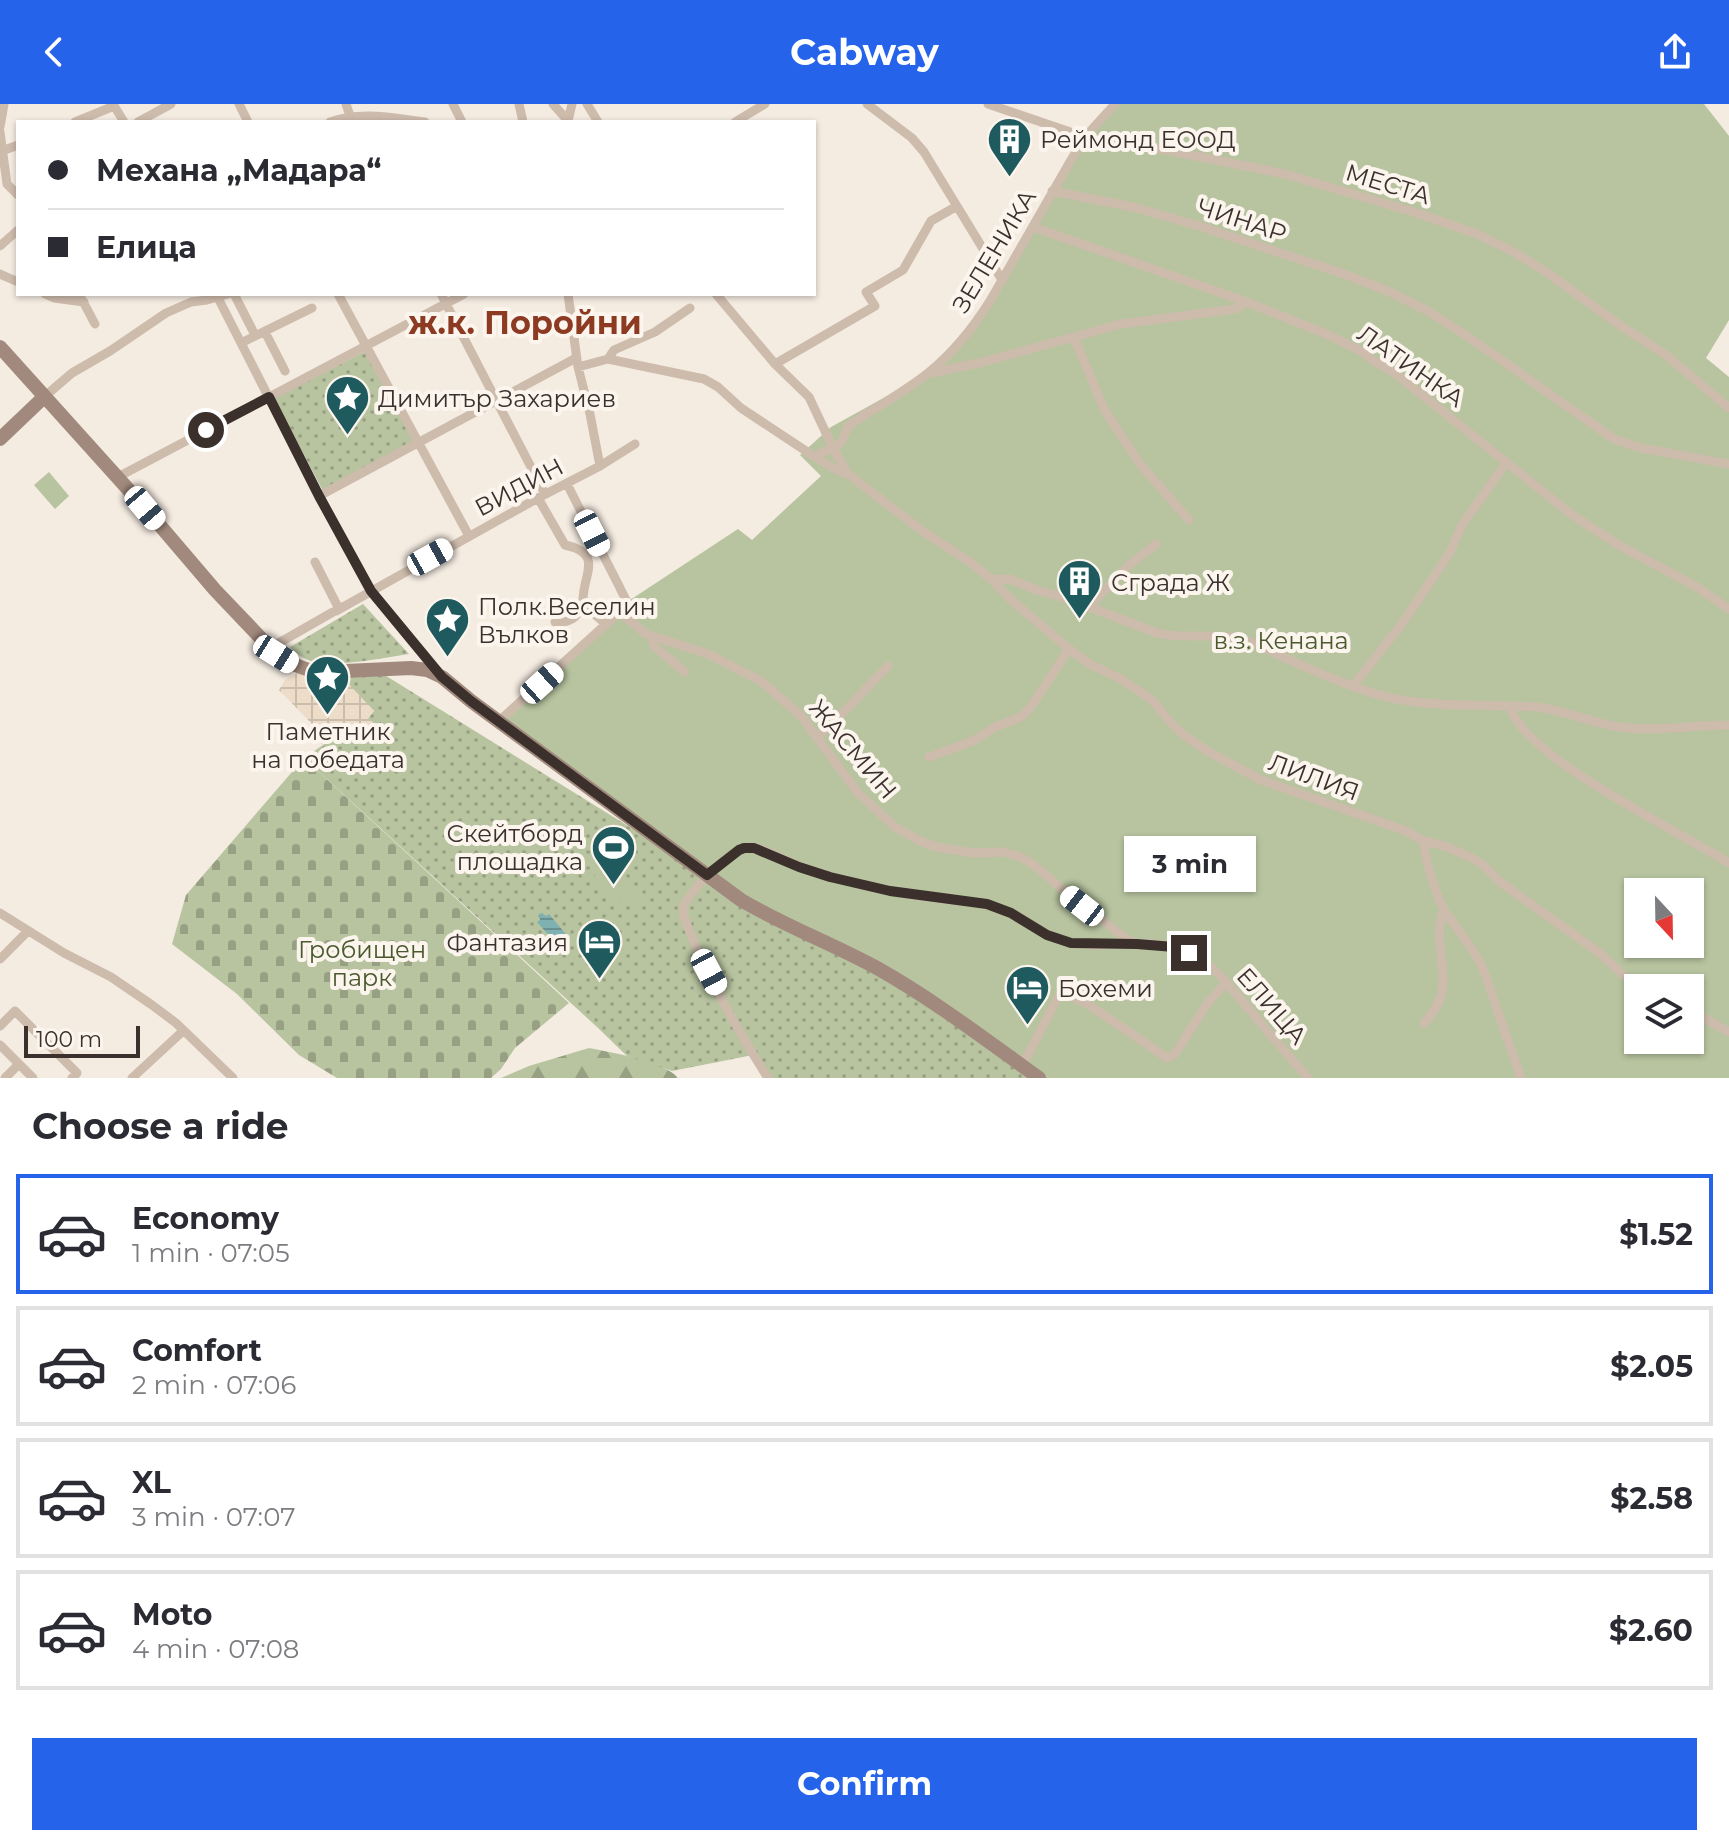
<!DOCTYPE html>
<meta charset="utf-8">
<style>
:root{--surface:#fff;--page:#f2f2f3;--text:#2b2b33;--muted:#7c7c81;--line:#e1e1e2;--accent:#2563eb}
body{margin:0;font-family:Montserrat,sans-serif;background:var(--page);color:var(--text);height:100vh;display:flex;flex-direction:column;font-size:30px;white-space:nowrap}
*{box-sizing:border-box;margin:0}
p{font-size:26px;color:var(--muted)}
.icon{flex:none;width:44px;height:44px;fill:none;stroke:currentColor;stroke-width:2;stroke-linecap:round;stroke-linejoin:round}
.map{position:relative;height:974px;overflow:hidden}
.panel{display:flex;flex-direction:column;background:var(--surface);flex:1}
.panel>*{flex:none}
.hud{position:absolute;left:16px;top:16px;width:800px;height:176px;border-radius:0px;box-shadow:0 2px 6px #0004;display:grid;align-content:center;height:176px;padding:0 32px;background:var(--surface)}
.needle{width:52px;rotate:158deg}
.buttons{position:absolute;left:1624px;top:774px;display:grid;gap:16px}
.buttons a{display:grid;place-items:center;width:80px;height:80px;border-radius:0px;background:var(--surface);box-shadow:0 2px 6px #0004;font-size:40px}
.scale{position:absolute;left:24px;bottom:20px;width:116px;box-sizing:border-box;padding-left:8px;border:4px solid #3b302b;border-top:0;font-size:22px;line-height:28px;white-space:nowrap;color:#3b302b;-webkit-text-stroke:6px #fbf5ee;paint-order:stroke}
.end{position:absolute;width:36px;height:36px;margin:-18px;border:10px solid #3b302b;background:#fff;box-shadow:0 0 0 4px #fff}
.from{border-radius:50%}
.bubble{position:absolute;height:56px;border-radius:0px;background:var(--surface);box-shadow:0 2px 6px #0004;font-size:26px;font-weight:700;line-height:56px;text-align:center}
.car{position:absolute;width:24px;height:48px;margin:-24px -12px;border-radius:10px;box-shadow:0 0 6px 2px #0007;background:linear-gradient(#fff 24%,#345 0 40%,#fff 0 76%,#345 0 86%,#fff 0)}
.hud b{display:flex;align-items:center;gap:28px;height:76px;font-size:30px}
.hud b+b{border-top:2px solid var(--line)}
.hud i{width:20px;height:20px;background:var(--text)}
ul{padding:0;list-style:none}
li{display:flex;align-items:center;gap:24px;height:120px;margin:0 16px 12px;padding:0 16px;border:4px solid var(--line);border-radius:0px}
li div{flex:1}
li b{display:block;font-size:30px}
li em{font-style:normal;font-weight:700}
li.on{border-color:var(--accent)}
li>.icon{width:72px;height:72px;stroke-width:1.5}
h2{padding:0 32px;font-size:36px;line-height:96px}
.action{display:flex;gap:16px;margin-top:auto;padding:16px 32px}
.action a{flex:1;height:92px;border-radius:0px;background:var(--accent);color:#fff;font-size:32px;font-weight:700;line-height:92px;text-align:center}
header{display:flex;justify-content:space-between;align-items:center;height:104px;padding:0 32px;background:var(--accent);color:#fff;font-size:36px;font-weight:700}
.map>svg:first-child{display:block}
.forest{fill:url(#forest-firs)}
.cemetery{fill:url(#cemetery-stones)}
.park{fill:url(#park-dots)}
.garden{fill:#b8c4a0;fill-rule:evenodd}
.plaza{fill:url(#plaza-grid)}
.water{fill:url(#water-rules)}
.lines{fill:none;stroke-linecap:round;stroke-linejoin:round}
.minor{stroke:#cdbbac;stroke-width:9}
.secondary{stroke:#a18a7d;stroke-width:14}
.route{stroke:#3b302b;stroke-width:10}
.labels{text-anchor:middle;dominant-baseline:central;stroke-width:8;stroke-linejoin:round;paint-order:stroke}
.poi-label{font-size:24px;fill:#3b302b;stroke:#fbf5ee;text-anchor:start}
.street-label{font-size:24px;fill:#3b302b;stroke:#fbf5ee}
.park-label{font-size:24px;fill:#4a5a2e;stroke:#fbf5ee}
.district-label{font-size:32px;font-weight:bold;fill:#8c3b22;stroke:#fbf5ee}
</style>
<header><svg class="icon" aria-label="back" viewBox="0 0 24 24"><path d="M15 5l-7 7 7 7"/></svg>Cabway<svg class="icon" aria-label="share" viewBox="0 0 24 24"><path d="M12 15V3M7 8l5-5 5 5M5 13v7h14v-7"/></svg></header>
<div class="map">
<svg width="1729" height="974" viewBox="0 0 1729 974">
<defs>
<pattern id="forest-firs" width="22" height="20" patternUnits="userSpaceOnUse" patternTransform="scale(2)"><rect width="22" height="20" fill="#b8c4a0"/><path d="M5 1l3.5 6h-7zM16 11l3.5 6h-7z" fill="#97a083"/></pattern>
<pattern id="cemetery-stones" width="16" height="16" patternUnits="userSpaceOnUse" patternTransform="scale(2)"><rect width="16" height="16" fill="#b8c4a0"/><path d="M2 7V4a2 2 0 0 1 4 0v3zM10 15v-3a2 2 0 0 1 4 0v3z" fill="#97a083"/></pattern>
<pattern id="park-dots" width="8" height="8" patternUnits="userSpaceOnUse" patternTransform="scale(2)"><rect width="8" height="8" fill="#b8c4a0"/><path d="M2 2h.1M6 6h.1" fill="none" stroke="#97a083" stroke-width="1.8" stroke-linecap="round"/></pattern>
<pattern id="plaza-grid" width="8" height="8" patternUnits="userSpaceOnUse" patternTransform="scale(2)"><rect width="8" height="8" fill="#ecdcc8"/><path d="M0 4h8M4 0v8" fill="none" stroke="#cbbdac"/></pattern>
<pattern id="water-rules" width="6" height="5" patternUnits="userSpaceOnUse" patternTransform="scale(2)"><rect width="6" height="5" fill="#7fb0b2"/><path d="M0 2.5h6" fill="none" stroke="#699091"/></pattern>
</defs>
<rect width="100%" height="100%" fill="#f4ebe1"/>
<path class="forest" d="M 589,944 C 610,948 666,958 678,974 L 501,974 L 529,962 Z"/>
<path class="cemetery" d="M 304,654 L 569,899 L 515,944 L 501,965 L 491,974 L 337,974 L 299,951 L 237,890 L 172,840 L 186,791 Z"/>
<path class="park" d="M 366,247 L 415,337 L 323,387 L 274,294 Z
M 363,500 L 409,550 C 382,554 337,564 311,557 C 303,555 296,549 290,543 Z
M 383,570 L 707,771 L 878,864 L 1039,974 L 770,974 L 753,951 L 672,967 L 627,952 L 597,923 L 304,654 L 339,630 L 354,631 L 374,607 L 339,571 Z"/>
<path class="garden" d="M 1114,0 L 1704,0 L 1729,32 L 1729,216 L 1706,254 L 1729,273 L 1729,974 L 1038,974 L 878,864 L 764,810 L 499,617 L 627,498 L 738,425 L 752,436 L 821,372 L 800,351 L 831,323 L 927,270 L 962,236 L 1052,87 ZM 1638,788 L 1690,788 L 1690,840 L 1638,840 ZM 1638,884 L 1690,884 L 1690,936 L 1638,936 Z
M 49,368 L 69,392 L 55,405 L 34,381 Z
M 607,760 L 613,760 L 621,767 L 622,776 L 644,790 L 645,796 L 640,804 C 626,804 617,793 604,793 L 597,786 L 593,775 L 598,765 Z"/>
<path class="plaza" d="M 297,569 L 311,574 L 344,575 L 374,607 L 368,614 L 376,621 L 359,635 L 354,631 L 339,630 L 322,641 L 314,631 L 312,620 L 279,586 L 285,576 Z"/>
<path class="water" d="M 542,809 L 546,812 L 549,810 L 569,834 L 559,843 L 537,818 L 540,816 L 539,810 Z"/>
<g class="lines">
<path class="minor" d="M 113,0 L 124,18
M 239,0 L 248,18
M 346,0 L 350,12
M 453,0 L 462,18
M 519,0 L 523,18
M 553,0 L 569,18
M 587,0 L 598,18
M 867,0 L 912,34 L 924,48 L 1002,176
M 988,0 L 1085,33 L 1161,45 L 1285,70 L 1417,109 L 1477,130 L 1512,147 L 1546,168 L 1624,224 L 1666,251 L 1729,304
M 568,17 L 572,0
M 75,18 L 114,2
M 138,18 L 171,0
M 330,18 C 362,7 392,14 425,18
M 735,18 L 765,0
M 0,23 L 4,0
M 0,28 L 7,80 L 18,91
M 2,47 L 18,41
M 1052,87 L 1133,103 L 1199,122 L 1344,170 L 1390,188 L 1428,207 L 1467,232 L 1614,335 L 1641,344 L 1729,360
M 1033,123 L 1244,197 L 1331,232 L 1362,248 L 1375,258 L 1392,267 L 1571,410 L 1615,439 L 1697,483 L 1729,505
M 0,142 L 18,126
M 0,170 L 18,178
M 45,190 L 54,194 L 84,198
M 79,190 L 95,220
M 216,190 L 319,392 L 371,487 L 438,569
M 234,190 L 255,231
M 338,190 L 469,432
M 441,190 L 545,390
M 568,190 L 578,263 L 590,310 L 600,362
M 716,190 L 775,260 L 809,293 L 833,344 L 848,370
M 265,228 L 285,267
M 1074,233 L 1104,305 L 1140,360 L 1189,416
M 241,239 L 312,204
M 608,255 L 614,246 L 655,228 L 690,204
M 775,260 L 875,202 L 866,188 L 903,166 L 931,117 L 957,102
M 578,263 L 608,255 L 704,275 L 718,283 L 741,304 L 815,353 L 835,365 L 848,370 L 921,426 L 970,458 L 991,475 L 1009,475 L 1040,487 L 1069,495 L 1157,529 C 1185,536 1214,528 1242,535 C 1256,539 1268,546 1281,552 C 1309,565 1337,577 1366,587 C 1421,606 1479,599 1536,603 C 1564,606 1591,619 1619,623 C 1656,628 1692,621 1729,621
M 931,269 L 983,258 L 1121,220 L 1235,205 L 1241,202 L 1244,197
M 44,293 L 72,269 L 110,247 L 166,209 L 191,198 L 207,196 L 228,190
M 815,353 C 824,345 838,346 843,335 C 845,331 846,326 848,322 C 874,304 903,289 928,269 C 953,249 973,224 990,197 L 1071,56 L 1085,33 L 1115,0
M 116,374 L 464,190
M 319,392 L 576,254
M 538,394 L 565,441 C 606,450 581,472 583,500 L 607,521
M 315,458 L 339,505
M 991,475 L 1009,494 L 1069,545 L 1090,560 L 1121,575 L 1152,596 L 1171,619 L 1184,631 L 1207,647 L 1261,676 L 1381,718 L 1408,728 L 1424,737 L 1445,742 L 1472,754 L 1482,760 L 1500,778 L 1601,850 L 1638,885
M 1089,503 L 1129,461 L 1156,440
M 336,507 L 538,394 L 600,362 L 635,340
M 621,509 L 646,530 L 708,550 L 761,577 L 801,612 L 858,689 L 895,723 L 920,737 L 936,743 L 974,749 L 1002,748 L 1021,753 L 1034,761 L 1068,790 L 1128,836 L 1135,839
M 555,518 C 571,519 577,514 583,500
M 651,532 L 654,542 L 685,568
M 270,544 L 333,508
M 1353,582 L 1404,517 L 1449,450 L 1462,421 L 1506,359
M 1510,602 C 1521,652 1682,729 1729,759
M 499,617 L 626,502 L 627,498 L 617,478 L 567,380
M 817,633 L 833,619 L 888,562
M 929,653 L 973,637 L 995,623 L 1021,613 L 1030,604 L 1069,545
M 1424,737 C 1424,754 1437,795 1446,809 C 1458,827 1472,842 1482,862 L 1521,974
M 0,809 L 64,849 L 111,873 L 152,901 L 176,919 L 233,974
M 0,855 L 28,827
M 1690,906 L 1729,928
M 1424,919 C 1463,879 1428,847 1444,806
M 0,922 L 15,907 L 77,969 L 72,974
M 0,941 L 33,974
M 1022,962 L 1058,893 L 1066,890 L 1086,899 L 1167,954 L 1175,950 L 1209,897 L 1226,879
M 5,974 L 19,960
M 132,974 L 183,927
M 768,974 C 740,931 714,883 693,836 C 690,827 684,817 683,807 C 682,792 730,748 744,744 C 760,740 791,760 806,765 C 843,777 881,786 918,792 C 940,795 963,796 985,800 C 1014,806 1034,828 1061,836 C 1103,849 1152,829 1193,850 C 1215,862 1232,886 1249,905 C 1268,928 1288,951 1308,974"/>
<path class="secondary" d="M 0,243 L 145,404 L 215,486 L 276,550 L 295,561 L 309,566 L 323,568 L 411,564 L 427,566 L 442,573 L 471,597 L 741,796 C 785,822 833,840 877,864 C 934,896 986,936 1039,974
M 0,335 L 44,293"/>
</g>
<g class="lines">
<path class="route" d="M 206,326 L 269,293 L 319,392 L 371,487 L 442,573 L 471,597 L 707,771 L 739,746 L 744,744 L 754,744 L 799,763 L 830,773 L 890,787 L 987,800 L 1011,809 L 1047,831 L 1071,839 L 1137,840 L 1174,843 L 1189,849"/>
</g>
<defs>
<symbol id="building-pin" viewBox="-11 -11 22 30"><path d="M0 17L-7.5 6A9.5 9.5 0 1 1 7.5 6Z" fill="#1f5a5e" stroke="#fbf5ee"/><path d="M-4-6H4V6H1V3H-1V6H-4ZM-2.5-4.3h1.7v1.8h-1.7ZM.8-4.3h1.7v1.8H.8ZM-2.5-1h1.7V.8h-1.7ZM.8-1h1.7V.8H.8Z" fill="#fff"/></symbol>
<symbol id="sight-pin" viewBox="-11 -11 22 30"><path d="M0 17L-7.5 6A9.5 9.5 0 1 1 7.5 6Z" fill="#1f5a5e" stroke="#fbf5ee"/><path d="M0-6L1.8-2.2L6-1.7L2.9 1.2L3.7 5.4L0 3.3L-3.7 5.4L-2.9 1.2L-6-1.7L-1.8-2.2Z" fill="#fff"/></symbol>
<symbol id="stadium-pin" viewBox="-11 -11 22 30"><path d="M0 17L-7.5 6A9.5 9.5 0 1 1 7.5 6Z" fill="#1f5a5e" stroke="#fbf5ee"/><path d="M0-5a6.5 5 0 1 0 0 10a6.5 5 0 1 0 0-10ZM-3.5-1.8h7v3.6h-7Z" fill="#fff"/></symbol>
<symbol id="hotel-pin" viewBox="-11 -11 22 30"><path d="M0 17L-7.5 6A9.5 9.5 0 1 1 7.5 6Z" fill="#1f5a5e" stroke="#fbf5ee"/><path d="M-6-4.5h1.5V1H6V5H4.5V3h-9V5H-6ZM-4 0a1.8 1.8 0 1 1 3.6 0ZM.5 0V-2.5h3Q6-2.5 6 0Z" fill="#fff"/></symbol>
</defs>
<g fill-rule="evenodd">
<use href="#building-pin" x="984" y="10" width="51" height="69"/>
<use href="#sight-pin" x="322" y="268" width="51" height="69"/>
<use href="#building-pin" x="1054" y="452" width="51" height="69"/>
<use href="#sight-pin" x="422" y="490" width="51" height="69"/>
<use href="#sight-pin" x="302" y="548" width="51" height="69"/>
<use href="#stadium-pin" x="588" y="718" width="51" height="69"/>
<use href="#hotel-pin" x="574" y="812" width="51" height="69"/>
<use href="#hotel-pin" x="1002" y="858" width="51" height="69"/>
</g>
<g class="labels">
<g class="poi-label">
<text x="1040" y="35">Реймонд ЕООД</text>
<text x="378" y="294">Димитър Захариев</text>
<text x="1111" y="478">Сграда Ж</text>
<text x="478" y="502">Полк.Веселин<tspan x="478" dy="28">Вълков</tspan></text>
<text x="328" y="627" text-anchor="middle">Паметник<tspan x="328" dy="28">на победата</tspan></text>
<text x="583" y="729" text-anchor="end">Скейтборд<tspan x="583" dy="28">площадка</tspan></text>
<text x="568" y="838" text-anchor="end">Фантазия</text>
<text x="1058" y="884">Бохеми</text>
</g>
<g class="street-label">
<text transform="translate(1388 80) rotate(17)">МЕСТА</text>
<text transform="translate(1242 116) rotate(18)">ЧИНАР</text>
<text transform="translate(994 147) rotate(-59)">ЗЕЛЕНИКА</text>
<text transform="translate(1411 262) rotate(35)">ЛАТИНКА</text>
<text transform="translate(519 383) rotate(-28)">ВИДИН</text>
<text transform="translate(853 645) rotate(50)">ЖАСМИН</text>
<text transform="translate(1314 673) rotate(20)">ЛИЛИЯ</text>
<text transform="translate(1272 902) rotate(49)">ЕЛИЦА</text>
</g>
<g class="park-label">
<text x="1281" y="536">в.з. Кенана</text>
<text x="362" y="845">Гробищен<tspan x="362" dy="28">парк</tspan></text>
</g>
<g class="district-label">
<text x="525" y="218">ж.к. Поройни</text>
</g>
</g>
</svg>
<div class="buttons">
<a><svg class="needle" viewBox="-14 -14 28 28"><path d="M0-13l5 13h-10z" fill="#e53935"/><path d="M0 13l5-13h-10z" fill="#7c7c81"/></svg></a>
<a><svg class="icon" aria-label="layers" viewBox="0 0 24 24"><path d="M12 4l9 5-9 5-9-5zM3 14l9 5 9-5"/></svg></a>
</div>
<div class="scale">100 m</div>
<i class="end from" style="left:206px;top:326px"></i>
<i class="end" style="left:1189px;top:849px"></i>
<div class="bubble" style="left:1124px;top:732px;width:132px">3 min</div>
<i class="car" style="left:145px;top:404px;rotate:140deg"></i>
<i class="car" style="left:592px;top:429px;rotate:153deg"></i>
<i class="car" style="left:430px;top:453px;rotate:61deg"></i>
<i class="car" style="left:276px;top:550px;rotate:122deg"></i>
<i class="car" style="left:542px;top:579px;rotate:48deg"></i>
<i class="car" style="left:1082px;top:802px;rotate:308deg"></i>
<i class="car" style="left:709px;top:868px;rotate:152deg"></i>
<div class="hud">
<b><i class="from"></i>Механа „Мадара“</b>
<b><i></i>Елица</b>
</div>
</div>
<section class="panel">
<h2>Choose a ride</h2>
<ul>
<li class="on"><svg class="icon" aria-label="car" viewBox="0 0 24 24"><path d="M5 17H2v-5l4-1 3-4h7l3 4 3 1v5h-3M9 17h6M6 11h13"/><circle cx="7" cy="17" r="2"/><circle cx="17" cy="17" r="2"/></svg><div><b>Economy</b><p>1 min · 07:05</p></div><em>$1.52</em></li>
<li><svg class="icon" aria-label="car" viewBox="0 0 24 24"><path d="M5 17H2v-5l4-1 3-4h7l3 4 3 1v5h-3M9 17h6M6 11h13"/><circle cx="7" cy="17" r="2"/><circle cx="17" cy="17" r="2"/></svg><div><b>Comfort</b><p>2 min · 07:06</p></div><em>$2.05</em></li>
<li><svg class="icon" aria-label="car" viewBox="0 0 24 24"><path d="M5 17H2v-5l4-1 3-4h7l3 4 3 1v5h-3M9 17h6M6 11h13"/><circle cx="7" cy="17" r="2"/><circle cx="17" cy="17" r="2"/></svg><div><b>XL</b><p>3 min · 07:07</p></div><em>$2.58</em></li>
<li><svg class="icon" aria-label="car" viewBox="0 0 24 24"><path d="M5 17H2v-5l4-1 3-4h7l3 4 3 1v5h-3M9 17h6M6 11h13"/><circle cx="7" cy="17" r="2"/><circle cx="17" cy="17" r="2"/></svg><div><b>Moto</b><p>4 min · 07:08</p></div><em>$2.60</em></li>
</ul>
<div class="action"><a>Confirm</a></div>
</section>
